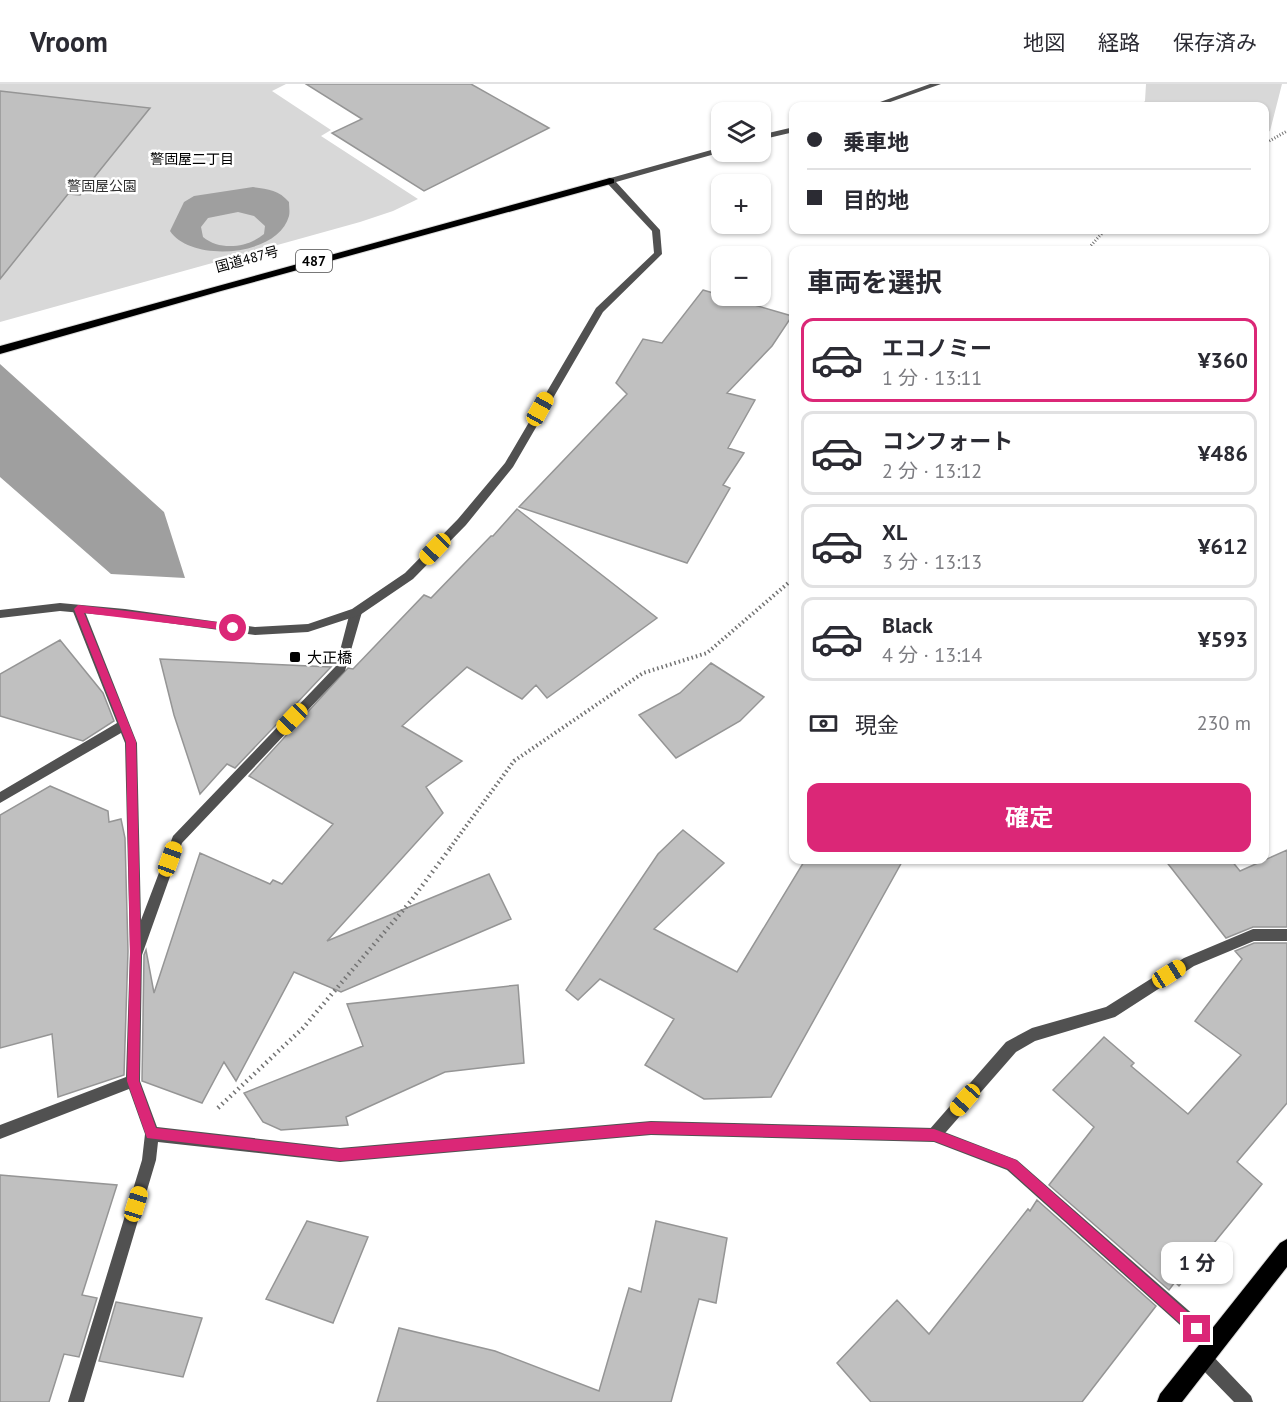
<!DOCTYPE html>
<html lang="ja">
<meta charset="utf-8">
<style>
:root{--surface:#fff;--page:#f7f7f7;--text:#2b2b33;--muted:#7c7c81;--line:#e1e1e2;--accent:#db2777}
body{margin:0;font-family:"PT Sans","Noto Sans JP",sans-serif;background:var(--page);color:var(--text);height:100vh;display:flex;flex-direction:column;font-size:22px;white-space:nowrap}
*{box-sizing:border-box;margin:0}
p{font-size:20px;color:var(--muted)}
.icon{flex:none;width:33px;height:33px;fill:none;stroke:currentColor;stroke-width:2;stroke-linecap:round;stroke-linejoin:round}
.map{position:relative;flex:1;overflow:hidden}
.sheet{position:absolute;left:789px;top:162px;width:480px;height:618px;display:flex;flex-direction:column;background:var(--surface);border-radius:12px;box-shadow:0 2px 4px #0004}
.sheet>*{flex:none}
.hud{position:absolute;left:789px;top:18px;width:480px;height:132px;border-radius:12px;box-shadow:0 2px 4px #0004;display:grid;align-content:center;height:132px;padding:0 18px;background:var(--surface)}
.tools{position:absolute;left:711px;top:18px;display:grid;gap:12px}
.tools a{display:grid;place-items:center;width:60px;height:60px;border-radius:12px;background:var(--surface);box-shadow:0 2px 4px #0004;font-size:30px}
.end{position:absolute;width:27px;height:27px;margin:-14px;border:8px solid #db2777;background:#fff;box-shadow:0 0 0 3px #fff}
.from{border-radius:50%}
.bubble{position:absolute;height:42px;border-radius:12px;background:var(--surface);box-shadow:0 2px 4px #0004;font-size:20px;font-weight:700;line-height:42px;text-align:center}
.car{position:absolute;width:18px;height:36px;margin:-18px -9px;border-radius:8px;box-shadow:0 0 4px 2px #0007;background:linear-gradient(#f5c518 24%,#345 0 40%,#f5c518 0 76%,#345 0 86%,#f5c518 0)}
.hud b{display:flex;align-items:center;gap:21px;height:57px;font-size:22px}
.hud b+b{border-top:2px solid var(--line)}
.hud i{width:15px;height:15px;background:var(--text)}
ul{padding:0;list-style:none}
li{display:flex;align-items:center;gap:18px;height:84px;margin:0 12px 9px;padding:0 6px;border:3px solid var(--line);border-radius:12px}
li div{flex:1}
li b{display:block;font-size:22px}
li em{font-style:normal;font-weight:700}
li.current{border-color:var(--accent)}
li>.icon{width:54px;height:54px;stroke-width:1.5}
h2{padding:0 18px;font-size:27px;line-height:72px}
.pay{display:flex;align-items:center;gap:15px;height:66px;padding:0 18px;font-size:22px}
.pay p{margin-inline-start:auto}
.action{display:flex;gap:12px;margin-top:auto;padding:12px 18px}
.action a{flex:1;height:69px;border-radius:12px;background:var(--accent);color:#fff;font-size:24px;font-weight:700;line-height:69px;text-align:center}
header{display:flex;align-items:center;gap:36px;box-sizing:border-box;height:84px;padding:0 30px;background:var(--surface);border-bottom:2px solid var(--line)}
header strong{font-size:28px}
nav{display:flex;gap:33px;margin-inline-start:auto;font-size:21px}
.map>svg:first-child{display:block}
.green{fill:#d8d8d8}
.water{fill:#9f9f9f;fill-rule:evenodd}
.building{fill:#c0c0c0;stroke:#959595;stroke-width:1.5}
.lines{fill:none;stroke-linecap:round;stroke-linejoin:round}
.trunk-casing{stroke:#dbdbdb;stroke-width:2}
.path-far2{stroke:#737373;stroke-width:3;stroke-dasharray:1 2;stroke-linecap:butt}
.path-far1{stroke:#737373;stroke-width:4;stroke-dasharray:1.5 3;stroke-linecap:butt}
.path{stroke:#737373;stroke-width:4.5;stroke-dasharray:1.5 4;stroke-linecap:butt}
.service{fill:#515151;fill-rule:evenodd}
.minor{fill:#515151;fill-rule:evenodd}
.tertiary{fill:#515151;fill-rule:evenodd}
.trunk{fill:#000;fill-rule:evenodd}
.route{fill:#db2777}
.poi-dot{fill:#000;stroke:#fff;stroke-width:2}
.labels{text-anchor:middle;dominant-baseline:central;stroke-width:5;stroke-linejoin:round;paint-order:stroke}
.far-neighbourhood-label{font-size:14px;fill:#000;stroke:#fff}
.far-park-label{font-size:14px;fill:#2f2f2f;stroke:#fff}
.far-street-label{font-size:14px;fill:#000;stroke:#fff}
.shield{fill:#fff;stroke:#4c4c4c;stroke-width:1.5}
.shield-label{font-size:14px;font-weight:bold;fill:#000}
.poi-label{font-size:15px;fill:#000;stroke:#fff;text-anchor:start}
</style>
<header>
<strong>Vroom</strong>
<nav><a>地図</a><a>経路</a><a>保存済み</a></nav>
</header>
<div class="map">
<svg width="1287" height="1318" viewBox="0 0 1287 1318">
<rect width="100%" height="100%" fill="#fff"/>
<path class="green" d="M 0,0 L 286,0 L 272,7 L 331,46 L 321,52 L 418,115 L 393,127 L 360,138 L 0,238 Z
M 1146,0 L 1282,0 L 1270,47 L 1265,49 L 1264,22 L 1140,22 L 1145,17 Z"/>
<path class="water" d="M 253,103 C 268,105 279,106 289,118 C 289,122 290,128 289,132 C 278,173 191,179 170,147 L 184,118 L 194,112 ZM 238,128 L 254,132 L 265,142 L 264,150 C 247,164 220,167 203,153 L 201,143 L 208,134 Z
M 0,280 L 164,428 L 185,494 L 111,490 L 0,393 Z"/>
<path class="building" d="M 306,0 L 471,0 L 549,44 L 424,107 L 332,49 L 362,35 Z
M 0,7 L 150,24 L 80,111 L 68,110 L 0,195 Z
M 703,206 L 792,232 L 772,262 L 727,309 L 755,316 L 728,364 L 744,369 L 723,401 L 730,404 L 687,479 L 519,423 L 627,310 L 616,299 L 643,255 L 662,259 Z
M 517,425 L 657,534 L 547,614 L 536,601 L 522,615 L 467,583 L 402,642 L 462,677 L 426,703 L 443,729 L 327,857 L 489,790 L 511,835 L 341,908 L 294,888 L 236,997 L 224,978 L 202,1019 L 142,997 L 144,871 L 146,866 L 154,909 L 200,769 L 270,800 L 273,796 L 282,800 L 333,740 L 249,692 L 348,584 L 353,585 L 424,511 L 431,514 L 491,452 L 493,452 Z
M 60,556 L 103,609 L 114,637 L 83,657 L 0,632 L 0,590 Z
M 160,575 L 331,583 L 235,684 L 227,680 L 200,710 L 174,631 Z
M 711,579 L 764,613 L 740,637 L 676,674 L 639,631 L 680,609 Z
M 50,702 L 108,727 L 109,738 L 121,735 L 125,754 L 128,867 L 124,991 L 58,1013 L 52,950 L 0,964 L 0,731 Z
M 683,746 L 724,779 L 654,845 L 737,888 L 805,776 L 903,776 L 771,1013 L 704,1015 L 645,981 L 674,935 L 600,895 L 578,916 L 566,906 L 658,770 Z
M 1287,766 L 1287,843 L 1253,843 L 1226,854 L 1165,776 L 1231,776 L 1240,787 Z
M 1254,859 L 1287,859 L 1287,1019 L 1237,1078 L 1262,1100 L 1179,1202 L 1175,1198 L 1169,1206 L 1049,1101 L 1094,1043 L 1053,1006 L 1104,953 L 1134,979 L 1131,982 L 1188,1030 L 1241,971 L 1195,937 L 1242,875 L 1235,867 Z
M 518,901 L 524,979 L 445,988 L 346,1033 L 348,1041 L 281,1046 L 263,1038 L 244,1009 L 363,962 L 347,920 Z
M 0,1091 L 117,1101 L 82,1211 L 97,1214 L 79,1273 L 64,1270 L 49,1318 L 0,1318 Z
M 1037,1116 L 1156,1222 L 1082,1318 L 871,1318 L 837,1279 L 897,1216 L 929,1250 L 1028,1125 L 1030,1127 Z
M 307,1137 L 368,1153 L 333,1239 L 266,1215 Z
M 656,1137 L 727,1154 L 716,1219 L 699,1215 L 671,1318 L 377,1318 L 399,1244 L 495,1267 L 599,1307 L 629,1204 L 641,1208 Z
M 116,1218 L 202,1234 L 183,1293 L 99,1277 Z"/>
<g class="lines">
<defs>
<path id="trunk" d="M 610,94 L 614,95 L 614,99 L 221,207 L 0,270 L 0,262 Z
M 1287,1155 L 1287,1183 L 1182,1318 L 1157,1318 L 1160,1310 L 1280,1159 Z"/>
</defs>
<use href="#trunk" class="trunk-casing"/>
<path class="path-far2" d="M 1264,60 L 1287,47
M 1087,166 L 1105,146"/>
<path class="path-far1" d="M 450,764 L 514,677 L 643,589 L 707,569 L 794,494"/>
<path class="path" d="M 218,1024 L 303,944 L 410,818 L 451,763"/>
<path class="service" d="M 1253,845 L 1287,845 L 1287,857 L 1254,857 L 1194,882 L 1115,933 L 1035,957 L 1016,968 L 939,1056 L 934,1058 L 929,1056 L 927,1051 L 929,1046 L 1006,958 L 1032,944 L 1106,923 L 1184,874 Z"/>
<path class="minor" d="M 78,521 L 84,525 L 137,659 L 141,836 L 173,752 L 336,582 L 350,528 L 356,524 L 362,528 L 345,587 L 182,759 L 142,871 L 140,997 L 157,1043 L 340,1064 L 651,1037 L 934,1044 L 1017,1076 L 1220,1254 L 1222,1260 L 1220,1266 L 1214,1268 L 1208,1266 L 1007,1086 L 934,1058 L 651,1051 L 340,1078 L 158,1058 L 156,1076 L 84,1318 L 68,1318 L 142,1076 L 145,1050 L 129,1005 L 0,1055 L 0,1041 L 126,993 L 130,867 L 125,659 L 121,649 L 0,719 L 0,708 L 117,639 L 72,525 Z
M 1203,1266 L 1209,1268 L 1251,1312 L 1253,1318 L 1234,1318 L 1197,1280 L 1195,1274 L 1197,1268 Z"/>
<path class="tertiary" d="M 930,0 L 941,0 L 879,22 L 869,22 Z
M 794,43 L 794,48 L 760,56 L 760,51 Z
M 722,63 L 722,68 L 616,98 L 660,146 L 662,170 L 603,228 L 513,383 L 466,441 L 413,495 L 360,531 L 308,548 L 255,551 L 125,533 L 60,527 L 0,534 L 0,526 L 60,519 L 125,525 L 255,543 L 308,540 L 352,525 L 405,489 L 458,435 L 505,379 L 596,224 L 654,169 L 652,147 L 607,99 L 607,95 Z"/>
<use href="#trunk" class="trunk"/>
</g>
<path class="route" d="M 78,521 L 233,540 L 238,544 L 233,547 L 84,529 L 136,658 L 141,871 L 139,997 L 156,1044 L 340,1065 L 651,1038 L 934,1045 L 1016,1076 L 1201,1240 L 1203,1245 L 1201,1250 L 1197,1251 L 1192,1250 L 1008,1085 L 934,1057 L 651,1050 L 340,1077 L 147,1054 L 127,997 L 130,871 L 126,658 L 74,525 Z"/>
<rect class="poi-dot" x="289" y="567" width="12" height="12" rx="3"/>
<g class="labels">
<g class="far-neighbourhood-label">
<text x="192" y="75">警固屋二丁目</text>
</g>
<g class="far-park-label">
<text x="102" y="102">警固屋公園</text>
</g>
<g class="far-street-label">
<text transform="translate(247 175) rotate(-15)">国道487号</text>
</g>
<rect class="shield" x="296" y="166" width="36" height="22" rx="4.5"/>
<g class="shield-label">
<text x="314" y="177">487</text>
</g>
<g class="poi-label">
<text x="307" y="573">大正橋</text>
</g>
</g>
</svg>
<div class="tools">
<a><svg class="icon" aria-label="layers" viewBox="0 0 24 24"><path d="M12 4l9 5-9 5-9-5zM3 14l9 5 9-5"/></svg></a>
<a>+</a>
<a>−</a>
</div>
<i class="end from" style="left:233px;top:544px"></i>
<i class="end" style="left:1197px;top:1245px"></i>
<div class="bubble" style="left:1161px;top:1158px;width:72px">1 分</div>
<i class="car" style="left:540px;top:325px;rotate:29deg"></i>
<i class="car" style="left:435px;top:465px;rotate:224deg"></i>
<i class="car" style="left:292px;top:635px;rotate:224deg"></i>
<i class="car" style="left:170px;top:775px;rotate:20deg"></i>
<i class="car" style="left:1169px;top:890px;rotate:58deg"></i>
<i class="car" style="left:965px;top:1016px;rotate:221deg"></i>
<i class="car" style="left:136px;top:1120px;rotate:17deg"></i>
<div class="hud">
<b><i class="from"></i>乗車地</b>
<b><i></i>目的地</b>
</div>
<section class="sheet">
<h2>車両を選択</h2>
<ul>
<li class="current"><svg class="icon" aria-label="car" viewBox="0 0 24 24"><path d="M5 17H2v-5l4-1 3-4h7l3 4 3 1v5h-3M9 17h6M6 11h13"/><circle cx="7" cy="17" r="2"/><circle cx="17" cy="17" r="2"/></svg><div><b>エコノミー</b><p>1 分 · 13:11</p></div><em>¥360</em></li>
<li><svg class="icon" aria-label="car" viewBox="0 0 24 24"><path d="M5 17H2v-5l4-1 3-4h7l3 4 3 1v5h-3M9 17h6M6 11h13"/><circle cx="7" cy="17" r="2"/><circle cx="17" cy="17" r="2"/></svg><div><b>コンフォート</b><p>2 分 · 13:12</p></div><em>¥486</em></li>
<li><svg class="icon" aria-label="car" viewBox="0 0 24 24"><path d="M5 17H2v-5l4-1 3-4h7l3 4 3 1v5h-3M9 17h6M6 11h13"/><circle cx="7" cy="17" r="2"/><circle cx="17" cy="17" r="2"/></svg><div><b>XL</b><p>3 分 · 13:13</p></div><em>¥612</em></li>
<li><svg class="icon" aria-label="car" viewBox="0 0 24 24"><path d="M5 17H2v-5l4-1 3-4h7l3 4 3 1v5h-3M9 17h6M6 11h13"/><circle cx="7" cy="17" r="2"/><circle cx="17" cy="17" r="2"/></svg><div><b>Black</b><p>4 分 · 13:14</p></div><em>¥593</em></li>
</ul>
<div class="pay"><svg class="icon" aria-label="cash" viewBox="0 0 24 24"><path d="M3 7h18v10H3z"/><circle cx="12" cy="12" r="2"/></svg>現金<p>230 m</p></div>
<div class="action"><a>確定</a></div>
</section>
</div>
